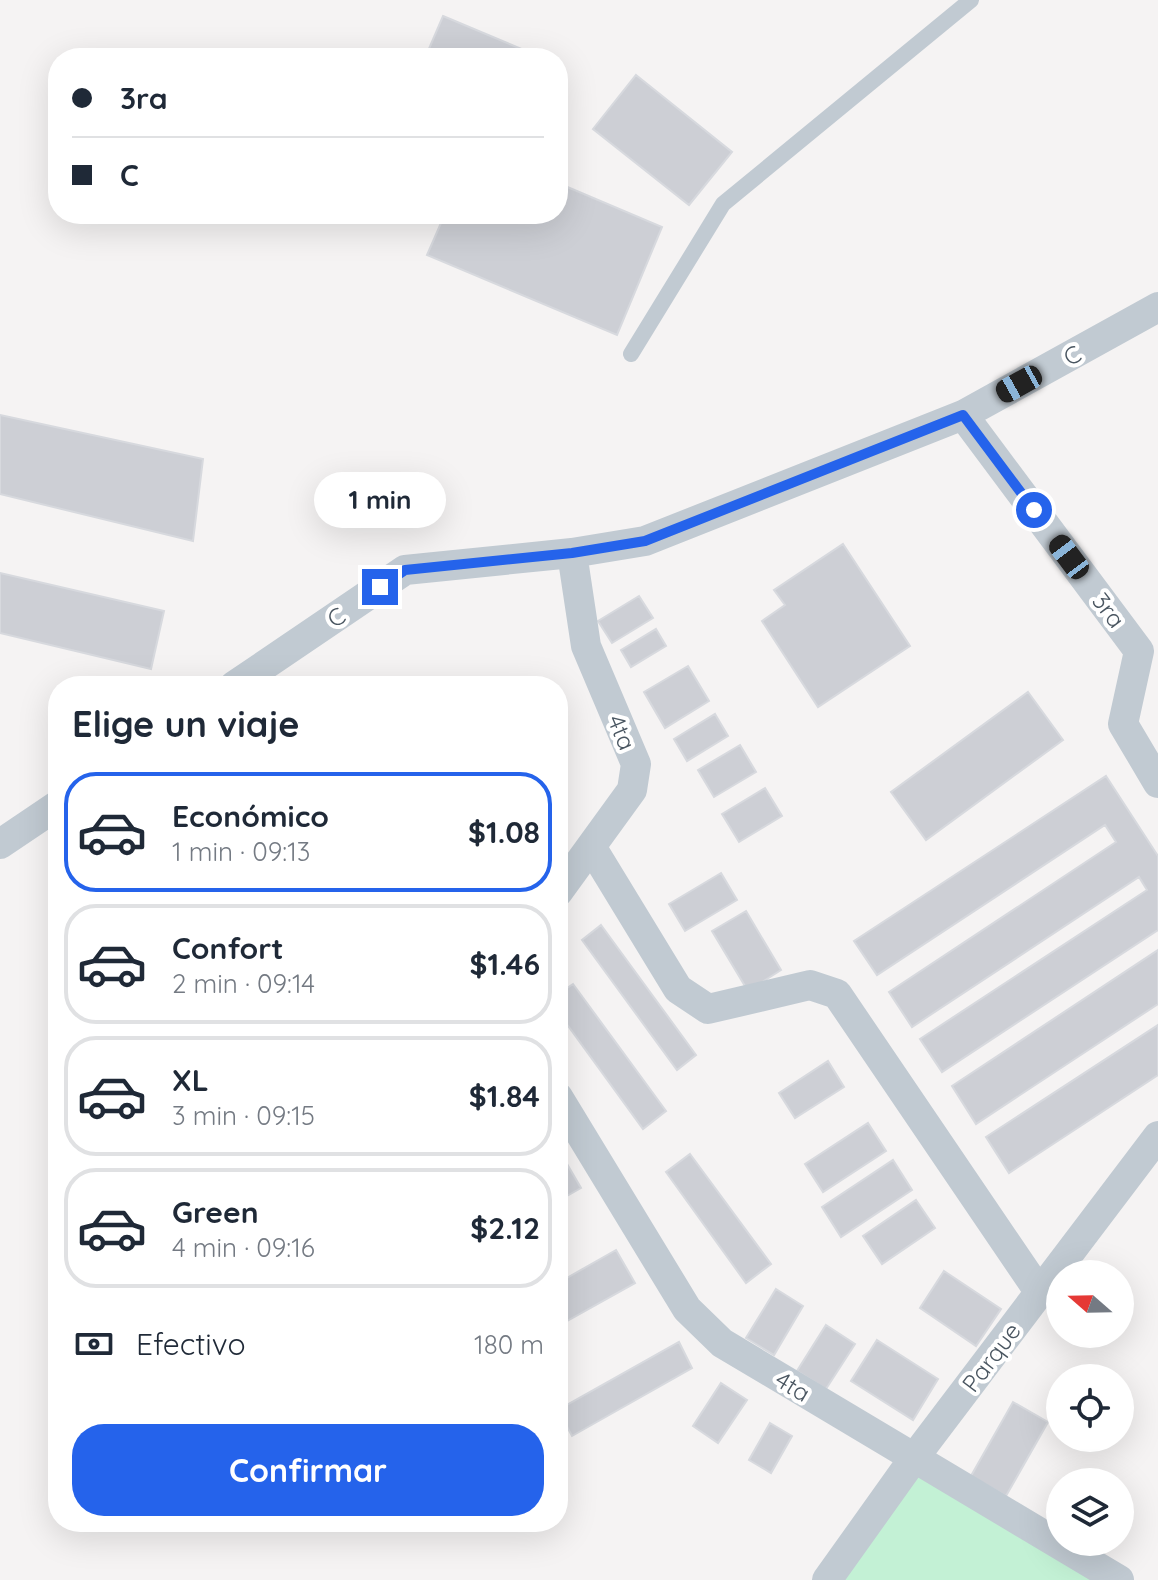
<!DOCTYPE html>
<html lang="es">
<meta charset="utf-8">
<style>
:root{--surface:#fff;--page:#f6f6f7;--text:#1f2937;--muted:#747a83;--line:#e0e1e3;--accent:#2563eb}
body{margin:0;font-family:Quicksand,sans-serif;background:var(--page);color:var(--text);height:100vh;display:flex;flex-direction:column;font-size:30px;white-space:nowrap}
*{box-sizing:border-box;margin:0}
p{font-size:26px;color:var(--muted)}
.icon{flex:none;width:44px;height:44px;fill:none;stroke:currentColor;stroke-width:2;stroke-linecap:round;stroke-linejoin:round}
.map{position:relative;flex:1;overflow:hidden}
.sheet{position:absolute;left:48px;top:676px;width:520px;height:856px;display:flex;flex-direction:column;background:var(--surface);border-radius:32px;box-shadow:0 8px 32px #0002}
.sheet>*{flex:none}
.banner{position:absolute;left:48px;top:48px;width:520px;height:176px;border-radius:32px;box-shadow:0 8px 32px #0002;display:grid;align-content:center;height:176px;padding:0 24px;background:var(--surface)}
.needle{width:52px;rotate:290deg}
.controls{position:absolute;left:1046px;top:1260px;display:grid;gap:16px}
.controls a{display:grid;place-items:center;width:88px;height:88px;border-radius:50%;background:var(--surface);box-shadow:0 8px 32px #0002;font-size:40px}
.end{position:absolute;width:36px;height:36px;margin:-18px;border:10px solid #2563eb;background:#fff;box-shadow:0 0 0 4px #fff}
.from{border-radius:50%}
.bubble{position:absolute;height:56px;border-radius:28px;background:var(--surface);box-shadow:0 8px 32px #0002;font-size:26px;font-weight:800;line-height:56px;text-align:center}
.car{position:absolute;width:24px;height:48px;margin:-24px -12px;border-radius:10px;box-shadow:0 0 6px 2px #0007;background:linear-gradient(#222 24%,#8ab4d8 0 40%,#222 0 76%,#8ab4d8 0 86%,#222 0)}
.banner b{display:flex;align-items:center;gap:28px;height:76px;font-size:30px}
.banner b+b{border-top:2px solid var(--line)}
.banner i{width:20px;height:20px;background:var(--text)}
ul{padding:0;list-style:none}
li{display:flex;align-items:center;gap:24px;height:120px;margin:0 16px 12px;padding:0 8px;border:4px solid var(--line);border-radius:32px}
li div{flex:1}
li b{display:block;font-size:30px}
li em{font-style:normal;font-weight:800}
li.active{border-color:var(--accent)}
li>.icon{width:72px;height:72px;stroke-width:1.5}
h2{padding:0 24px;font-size:36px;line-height:96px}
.pay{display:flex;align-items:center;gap:20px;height:88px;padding:0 24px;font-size:30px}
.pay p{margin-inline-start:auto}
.cta{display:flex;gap:16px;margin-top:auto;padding:16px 24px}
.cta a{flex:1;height:92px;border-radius:32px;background:var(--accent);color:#fff;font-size:32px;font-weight:800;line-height:92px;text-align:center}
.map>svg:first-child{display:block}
.green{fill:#c3f1d5}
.building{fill:#cdcfd5;stroke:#d7d9de;stroke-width:2}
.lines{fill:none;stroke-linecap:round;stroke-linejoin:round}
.lane{stroke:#c1cad2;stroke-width:16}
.street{stroke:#c1cad2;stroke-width:30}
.route{stroke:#2563eb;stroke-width:10}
.labels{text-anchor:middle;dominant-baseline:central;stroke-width:8;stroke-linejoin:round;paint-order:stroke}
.street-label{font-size:24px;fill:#4a5661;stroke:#fff}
</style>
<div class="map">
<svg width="1158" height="1580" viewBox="0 0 1158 1580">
<rect width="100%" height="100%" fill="#f5f3f3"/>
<path class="green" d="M 919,1466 L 1101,1580 L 839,1580 Z"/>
<path class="building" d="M 443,16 L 543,58 L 425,58 Z
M 636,75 L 732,152 L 689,205 L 593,129 Z
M 558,183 L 662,227 L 617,335 L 427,255 L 441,223 L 419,214 L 558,214 Z
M 0,415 L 203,459 L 193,541 L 0,494 Z
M 843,544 L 910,646 L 818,707 L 762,621 L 785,605 L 774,590 Z
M 0,573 L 164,611 L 151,669 L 0,633 Z
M 639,596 L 653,618 L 612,643 L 598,621 Z
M 656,629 L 666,646 L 631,667 L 621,650 Z
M 688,666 L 709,701 L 665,728 L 644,692 Z
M 1028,692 L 1063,740 L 926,840 L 891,792 Z
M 715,714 L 728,736 L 687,761 L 674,739 Z
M 740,745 L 756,772 L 714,797 L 698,770 Z
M 1106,776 L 1158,856 L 1158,930 L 942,1072 L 920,1039 L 1147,890 L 1139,877 L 912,1027 L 889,992 L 1116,842 L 1105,825 L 877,975 L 854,941 Z
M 765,788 L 782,816 L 739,842 L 722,814 Z
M 721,873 L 737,900 L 685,931 L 669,904 Z
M 746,911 L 781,970 L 748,991 L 712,931 Z
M 601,925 L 696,1055 L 677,1070 L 582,940 Z
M 1158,950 L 1158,1004 L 976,1124 L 952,1086 Z
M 573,984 L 666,1111 L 643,1129 L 558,1012 L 558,994 Z
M 1158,1025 L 1158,1075 L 1009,1173 L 986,1137 Z
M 828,1061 L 844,1087 L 795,1118 L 779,1093 Z
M 868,1123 L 886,1151 L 823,1192 L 805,1164 Z
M 690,1154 L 771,1264 L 746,1283 L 666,1172 Z
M 563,1157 L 581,1188 L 558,1201 L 558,1159 Z
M 893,1160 L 912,1190 L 841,1237 L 822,1207 Z
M 916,1200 L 935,1228 L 882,1264 L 863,1236 Z
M 616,1250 L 635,1283 L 558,1326 L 558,1283 Z
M 944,1271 L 1001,1309 L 976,1346 L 920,1308 Z
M 776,1289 L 803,1306 L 774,1355 L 746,1338 Z
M 826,1325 L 855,1344 L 826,1389 L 797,1371 Z
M 877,1340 L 938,1379 L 913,1420 L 851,1381 Z
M 679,1342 L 692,1368 L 572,1436 L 558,1410 Z
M 721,1383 L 747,1400 L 718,1443 L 693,1426 Z
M 1013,1402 L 1048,1422 L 1006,1496 L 971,1476 Z
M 770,1423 L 792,1436 L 771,1473 L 749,1460 Z"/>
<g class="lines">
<path class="lane" d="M 631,354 L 723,204 L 971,0"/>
<path class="street" d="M 963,415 L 1139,651 L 1123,724 L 1158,783
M 234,686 L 405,570 L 572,553 L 645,541 L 963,415 L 1158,307
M 0,844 L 58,805
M 592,848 L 678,989 L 708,1009 L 810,985 L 837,994 L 1040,1293
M 558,892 L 632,790 L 636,764 L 586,646 L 572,553
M 558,1097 L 687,1309 L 722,1343 L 1119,1580
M 827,1580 L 914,1458 L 1158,1136"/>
</g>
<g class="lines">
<path class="route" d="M 380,587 L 405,570 L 572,553 L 645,541 L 963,415 L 1034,510"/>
</g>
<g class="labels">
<g class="street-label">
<text transform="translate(1072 355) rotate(-29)">C</text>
<text transform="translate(1109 610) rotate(53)">3ra</text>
<text transform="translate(336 617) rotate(-34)">C</text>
<text transform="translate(622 732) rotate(67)">4ta</text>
<text transform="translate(991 1357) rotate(-53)">Parque</text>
<text transform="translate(793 1386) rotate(31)">4ta</text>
</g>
</g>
</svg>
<div class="controls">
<a><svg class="needle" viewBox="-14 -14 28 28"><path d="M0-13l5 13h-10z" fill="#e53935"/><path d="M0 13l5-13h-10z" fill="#747a83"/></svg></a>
<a><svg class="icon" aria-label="locate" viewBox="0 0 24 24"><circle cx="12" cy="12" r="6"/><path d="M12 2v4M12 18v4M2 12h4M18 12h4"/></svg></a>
<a><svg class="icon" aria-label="layers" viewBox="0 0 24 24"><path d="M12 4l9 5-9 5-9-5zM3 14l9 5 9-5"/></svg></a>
</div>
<i class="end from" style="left:1034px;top:510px"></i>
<i class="end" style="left:380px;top:587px"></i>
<div class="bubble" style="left:314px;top:472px;width:132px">1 min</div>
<i class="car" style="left:1019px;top:384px;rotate:241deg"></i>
<i class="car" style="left:1069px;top:557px;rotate:323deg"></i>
<div class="banner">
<b><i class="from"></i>3ra</b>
<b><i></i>C</b>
</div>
<section class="sheet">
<h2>Elige un viaje</h2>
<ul>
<li class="active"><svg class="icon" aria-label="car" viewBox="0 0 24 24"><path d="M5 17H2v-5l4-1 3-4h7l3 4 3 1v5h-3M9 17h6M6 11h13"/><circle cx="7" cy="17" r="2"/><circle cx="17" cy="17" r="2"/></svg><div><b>Económico</b><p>1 min · 09:13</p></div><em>$1.08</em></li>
<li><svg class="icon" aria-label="car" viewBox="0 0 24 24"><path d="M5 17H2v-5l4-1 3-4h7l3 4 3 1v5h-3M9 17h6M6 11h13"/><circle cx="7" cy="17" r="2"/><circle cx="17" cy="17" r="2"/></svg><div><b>Confort</b><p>2 min · 09:14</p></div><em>$1.46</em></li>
<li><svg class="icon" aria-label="car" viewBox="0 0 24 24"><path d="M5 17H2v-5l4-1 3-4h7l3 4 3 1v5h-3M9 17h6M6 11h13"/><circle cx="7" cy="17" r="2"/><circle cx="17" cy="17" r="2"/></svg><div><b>XL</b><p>3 min · 09:15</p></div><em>$1.84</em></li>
<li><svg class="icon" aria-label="car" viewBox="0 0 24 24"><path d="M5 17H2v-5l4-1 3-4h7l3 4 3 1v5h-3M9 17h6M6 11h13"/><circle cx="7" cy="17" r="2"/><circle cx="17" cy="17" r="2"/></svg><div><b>Green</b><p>4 min · 09:16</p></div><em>$2.12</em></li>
</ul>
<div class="pay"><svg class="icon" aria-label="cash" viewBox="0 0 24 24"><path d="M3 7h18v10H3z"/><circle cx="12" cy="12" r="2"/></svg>Efectivo<p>180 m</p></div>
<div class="cta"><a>Confirmar</a></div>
</section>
</div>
